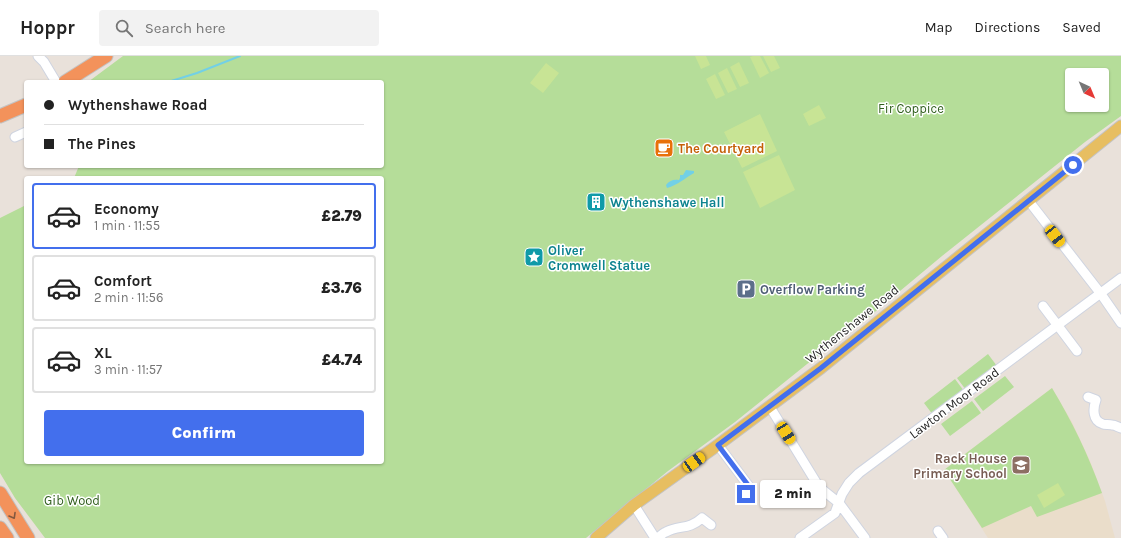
<!DOCTYPE html>
<meta charset="utf-8">
<style>
:root{--surface:#fff;--page:#f2f2f2;--text:#222;--muted:#767676;--line:#e0e0e0;--accent:#436fed}
body{margin:0;font-family:Karla,sans-serif;background:var(--page);color:var(--text);height:100vh;display:flex;flex-direction:column;font-size:15px;white-space:nowrap}
*{box-sizing:border-box;margin:0}
p{font-size:13px;color:var(--muted)}
.icon{flex:none;width:22px;height:22px;fill:none;stroke:currentColor;stroke-width:2;stroke-linecap:round;stroke-linejoin:round}
.map{position:relative;flex:1;overflow:hidden}
.side{position:absolute;left:24px;top:120px;width:360px;height:288px;display:flex;flex-direction:column;background:var(--surface);border-radius:4px;box-shadow:0 1px 3px #0004}
.side>*{flex:none}
.top-card{position:absolute;left:24px;top:24px;width:360px;height:88px;border-radius:4px;box-shadow:0 1px 3px #0004;display:grid;align-content:center;height:88px;padding:0 20px;background:var(--surface)}
.needle{width:26px;rotate:136deg}
.controls{position:absolute;left:1065px;top:12px;display:grid;gap:8px}
.controls a{display:grid;place-items:center;width:44px;height:44px;border-radius:4px;background:var(--surface);box-shadow:0 1px 3px #0004;font-size:20px}
.end{position:absolute;width:18px;height:18px;margin:-9px;border:5px solid #436fed;background:#fff;box-shadow:0 0 0 2px #fff}
.from{border-radius:50%}
.bubble{position:absolute;height:28px;border-radius:4px;background:var(--surface);box-shadow:0 1px 3px #0004;font-size:13px;font-weight:800;line-height:28px;text-align:center}
.car{position:absolute;width:12px;height:24px;margin:-12px -6px;border-radius:5px;box-shadow:0 0 3px 1px #0007;background:linear-gradient(#f5c518 24%,#345 0 40%,#f5c518 0 76%,#345 0 86%,#f5c518 0)}
.top-card b{display:flex;align-items:center;gap:14px;height:38px;font-size:15px}
.top-card b+b{border-top:1px solid var(--line)}
.top-card i{width:10px;height:10px;background:var(--text)}
ul{padding:7px 0 0;list-style:none}
li{display:flex;align-items:center;gap:12px;height:66px;margin:0 8px 6px;padding:0 12px;border:2px solid var(--line);border-radius:4px}
li div{flex:1}
li b{display:block;font-size:15px}
li em{font-style:normal;font-weight:800}
li.current{border-color:var(--accent)}
li>.icon{width:36px;height:36px;stroke-width:1.5}
.primary-button{display:flex;gap:8px;margin-top:auto;padding:8px 20px}
.primary-button a{flex:1;height:46px;border-radius:4px;background:var(--accent);color:#fff;font-size:16px;font-weight:800;line-height:46px;text-align:center}
header{display:flex;align-items:center;gap:24px;box-sizing:border-box;height:56px;padding:0 20px;background:var(--surface);border-bottom:1px solid var(--line)}
header strong{font-size:19px}
nav{display:flex;gap:22px;margin-inline-start:auto;font-size:14px}
.search{width:280px;height:36px;background:var(--page);display:flex;align-items:center;gap:10px;box-sizing:border-box;padding:0 14px;border-radius:4px;color:var(--muted);font-size:15px}
.map>svg:first-child{display:block}
.education{fill:#eaddca}
.green{fill:#b5dd99;fill-rule:evenodd}
.pitch{fill:#c8e495}
.water{fill:#72d0e6}
.lines{fill:none;stroke-linecap:round;stroke-linejoin:round}
.stream{stroke:#72d0e6;stroke-width:2}
.minor-casing{stroke:#cfd4e0;stroke-width:11}
.major-casing{stroke:#c3c3c3;stroke-width:13}
.highway-casing{stroke:#c3c3c3;stroke-width:15}
.minor{stroke:#fff;stroke-width:9}
.major{stroke:#e7be61;stroke-width:11}
.highway{stroke:#f3925b;stroke-width:13}
.oneway{stroke:#83583f}
.route{stroke:#436fed;stroke-width:5}
.labels{text-anchor:middle;dominant-baseline:central;stroke-width:3;stroke-linejoin:round;paint-order:stroke}
.park-label{font-size:13px;fill:#305f1d;stroke:#fff}
.food-label{font-size:13px;font-weight:bold;fill:#c56008;stroke:#fff;text-anchor:start}
.culture-label{font-size:13px;font-weight:bold;fill:#0d838f;stroke:#fff;text-anchor:start}
.service-label{font-size:13px;font-weight:bold;fill:#4e5e75;stroke:#fff;text-anchor:start}
.street-label{font-size:13px;fill:#282828;stroke:#fff}
.education-label{font-size:13px;font-weight:bold;fill:#785e54;stroke:#fff;text-anchor:end}
</style>
<header>
<strong>Hoppr</strong>
<div class="search"><svg class="icon" aria-label="search" viewBox="0 0 24 24"><circle cx="10" cy="10" r="6"/><path d="M15 15l6 6"/></svg>Search here</div>
<nav><a>Map</a><a>Directions</a><a>Saved</a></nav>
</header>
<div class="map">
<svg width="1121" height="482" viewBox="0 0 1121 482">
<rect width="100%" height="100%" fill="#e9e1da"/>
<path class="education" d="M 1052,332 L 1072,366 L 1090,405 L 1105,445 L 1115,482 L 988,482 L 944,414 Z"/>
<path class="green" d="M 123,0 L 1121,0 L 1121,60 L 1085,86 L 942,200 L 864,265 L 822,296 L 735,366 L 668,415 L 586,482 L 45,482 L 15,442 L 0,417 L 0,162 L 26,149 L 26,406 L 382,406 L 382,122 L 74,122 L 79,110 L 382,110 L 382,26 L 88,26 ZM 1072,19 L 1102,19 L 1102,49 L 1072,49 Z
M 988,298 L 997,310 L 966,334 L 957,322 Z
M 1005,320 L 1014,331 L 983,355 L 974,343 Z
M 955,323 L 964,335 L 933,359 L 924,347 Z
M 1052,332 C 1072,365 1089,400 1102,437 L 1037,461 L 1031,450 L 982,472 L 944,414 Z
M 972,345 L 981,357 L 950,380 L 941,368 Z"/>
<path class="pitch" d="M 695,0 L 706,0 L 710,9 L 701,13 Z
M 753,0 L 760,0 L 769,17 L 760,22 L 750,1 Z
M 763,0 L 774,0 L 780,12 L 771,16 Z
M 739,6 L 749,27 L 740,31 L 730,11 Z
M 546,7 L 559,17 L 543,37 L 530,27 Z
M 727,12 L 737,33 L 728,37 L 718,17 Z
M 715,18 L 725,39 L 716,43 L 706,23 Z
M 819,49 L 826,62 L 809,70 L 803,58 Z
M 760,58 L 777,95 L 742,112 L 724,76 Z
M 779,99 L 795,134 L 760,152 L 743,116 Z
M 1058,427 L 1065,439 L 1044,452 L 1037,439 Z"/>
<path class="water" d="M 686,114 L 694,115 L 694,117 C 685,122 678,129 667,132 L 666,129 C 669,125 673,123 679,124 L 680,122 L 680,119 L 683,119 Z"/>
<g class="lines">
<path class="stream" d="M 168,26 L 197,17 L 240,0"/>
<defs>
<path id="minor" d="M 38,0 L 44,6 L 56,26
M 15,81 L 26,76
M 1028,144 L 1101,238 L 1121,267
M 1043,250 L 1077,295
M 1088,341 L 1096,344 C 1093,352 1092,365 1103,368 C 1105,369 1109,368 1112,369 C 1115,369 1118,371 1121,372
M 770,351 L 819,431 L 839,447 L 865,482
M 718,389 L 751,433 L 746,438
M 634,449 L 655,482
M 938,475 L 943,482
M 658,482 C 660,480 663,477 666,476 C 679,469 689,474 702,462 L 711,469
M 800,482 L 835,457 L 842,438 L 849,427 L 859,417 L 1121,222"/>
<path id="major" d="M 596,482 L 634,449 L 718,389 L 821,312 L 1121,70"/>
<path id="highway" d="M 65,26 L 106,0
M 0,60 L 26,49
M 0,437 L 28,482
M 0,472 L 7,482"/>
</defs>
<use href="#minor" class="minor-casing"/>
<use href="#major" class="major-casing"/>
<use href="#highway" class="highway-casing"/>
<use href="#minor" class="minor"/>
<use href="#major" class="major"/>
<use href="#highway" class="highway"/>
</g>
<defs><path id="oneway-chevron" d="M-2-3.5L2.5 0L-2 3.5" fill="none" stroke-width="1.6" stroke-linecap="round" stroke-linejoin="round"/></defs>
<use class="oneway" href="#oneway-chevron" transform="translate(13 460) rotate(60)"/>
<g class="lines">
<path class="route" d="M 746,438 L 751,433 L 718,389 L 821,312 L 1073,109"/>
</g>
<defs>
<symbol id="cafe-square" viewBox="-11 -11 22 22"><rect x="-9" y="-9" width="18" height="18" rx="4" fill="#e8710a" stroke="#fff"/><path d="M-5.5-4.5H6V0H3Q3 3.5 0 3.5H-2.5Q-5.5 3.5-5.5 0ZM3-3.2v2h1.7v-2ZM-6 4.5H4V6H-6Z" fill="#fff"/></symbol>
<symbol id="building-square" viewBox="-11 -11 22 22"><rect x="-9" y="-9" width="18" height="18" rx="4" fill="#0f9aa8" stroke="#fff"/><path d="M-4-6H4V6H1V3H-1V6H-4ZM-2.5-4.3h1.7v1.8h-1.7ZM.8-4.3h1.7v1.8H.8ZM-2.5-1h1.7V.8h-1.7ZM.8-1h1.7V.8H.8Z" fill="#fff"/></symbol>
<symbol id="sight-square" viewBox="-11 -11 22 22"><rect x="-9" y="-9" width="18" height="18" rx="4" fill="#0f9aa8" stroke="#fff"/><path d="M0-6L1.8-2.2L6-1.7L2.9 1.2L3.7 5.4L0 3.3L-3.7 5.4L-2.9 1.2L-6-1.7L-1.8-2.2Z" fill="#fff"/></symbol>
<symbol id="parking-square" viewBox="-11 -11 22 22"><rect x="-9" y="-9" width="18" height="18" rx="4" fill="#5c6f8a" stroke="#fff"/><path d="M-3.5-5.5H1a3.5 3.5 0 0 1 0 7H-1V5.5H-3.5ZM-1-3.4V-.6H.8a1.4 1.4 0 0 0 0-2.8Z" fill="#fff"/></symbol>
<symbol id="school-square" viewBox="-11 -11 22 22"><rect x="-9" y="-9" width="18" height="18" rx="4" fill="#8d6e63" stroke="#fff"/><path d="M0-5L7-2L0 1L-7-2ZM-4 1L0 2.5L4 1V4Q0 6-4 4Z" fill="#fff"/></symbol>
</defs>
<g fill-rule="evenodd">
<use href="#cafe-square" x="653" y="81" width="22" height="22"/>
<use href="#building-square" x="585" y="135" width="22" height="22"/>
<use href="#sight-square" x="523" y="190" width="22" height="22"/>
<use href="#parking-square" x="735" y="222" width="22" height="22"/>
<use href="#school-square" x="1010" y="398" width="22" height="22"/>
</g>
<g class="labels">
<g class="park-label">
<text x="911" y="52">Fir Coppice</text>
<text x="72" y="444">Gib Wood</text>
</g>
<g class="food-label">
<text x="678" y="92">The Courtyard</text>
</g>
<g class="culture-label">
<text x="610" y="146">Wythenshawe Hall</text>
<text x="548" y="194">Oliver<tspan x="548" dy="15">Cromwell Statue</tspan></text>
</g>
<g class="service-label">
<text x="760" y="233">Overflow Parking</text>
</g>
<g class="street-label">
<text transform="translate(852 268) rotate(-39)">Wythenshawe Road</text>
<text transform="translate(954 347) rotate(-37)">Lawton Moor Road</text>
</g>
<g class="education-label">
<text x="1007" y="402">Rack House<tspan x="1007" dy="15">Primary School</tspan></text>
</g>
</g>
</svg>
<div class="controls">
<a><svg class="needle" viewBox="-14 -14 28 28"><path d="M0-13l5 13h-10z" fill="#e53935"/><path d="M0 13l5-13h-10z" fill="#767676"/></svg></a>
</div>
<i class="end from" style="left:1073px;top:109px"></i>
<i class="end" style="left:746px;top:438px"></i>
<div class="bubble" style="left:760px;top:424px;width:66px">2 min</div>
<i class="car" style="left:1055px;top:180px;rotate:142deg"></i>
<i class="car" style="left:786px;top:377px;rotate:148deg"></i>
<i class="car" style="left:694px;top:406px;rotate:55deg"></i>
<div class="top-card">
<b><i class="from"></i>Wythenshawe Road</b>
<b><i></i>The Pines</b>
</div>
<section class="side">
<ul>
<li class="current"><svg class="icon" aria-label="car" viewBox="0 0 24 24"><path d="M5 17H2v-5l4-1 3-4h7l3 4 3 1v5h-3M9 17h6M6 11h13"/><circle cx="7" cy="17" r="2"/><circle cx="17" cy="17" r="2"/></svg><div><b>Economy</b><p>1 min · 11:55</p></div><em>£2.79</em></li>
<li><svg class="icon" aria-label="car" viewBox="0 0 24 24"><path d="M5 17H2v-5l4-1 3-4h7l3 4 3 1v5h-3M9 17h6M6 11h13"/><circle cx="7" cy="17" r="2"/><circle cx="17" cy="17" r="2"/></svg><div><b>Comfort</b><p>2 min · 11:56</p></div><em>£3.76</em></li>
<li><svg class="icon" aria-label="car" viewBox="0 0 24 24"><path d="M5 17H2v-5l4-1 3-4h7l3 4 3 1v5h-3M9 17h6M6 11h13"/><circle cx="7" cy="17" r="2"/><circle cx="17" cy="17" r="2"/></svg><div><b>XL</b><p>3 min · 11:57</p></div><em>£4.74</em></li>
</ul>
<div class="primary-button"><a>Confirm</a></div>
</section>
</div>
